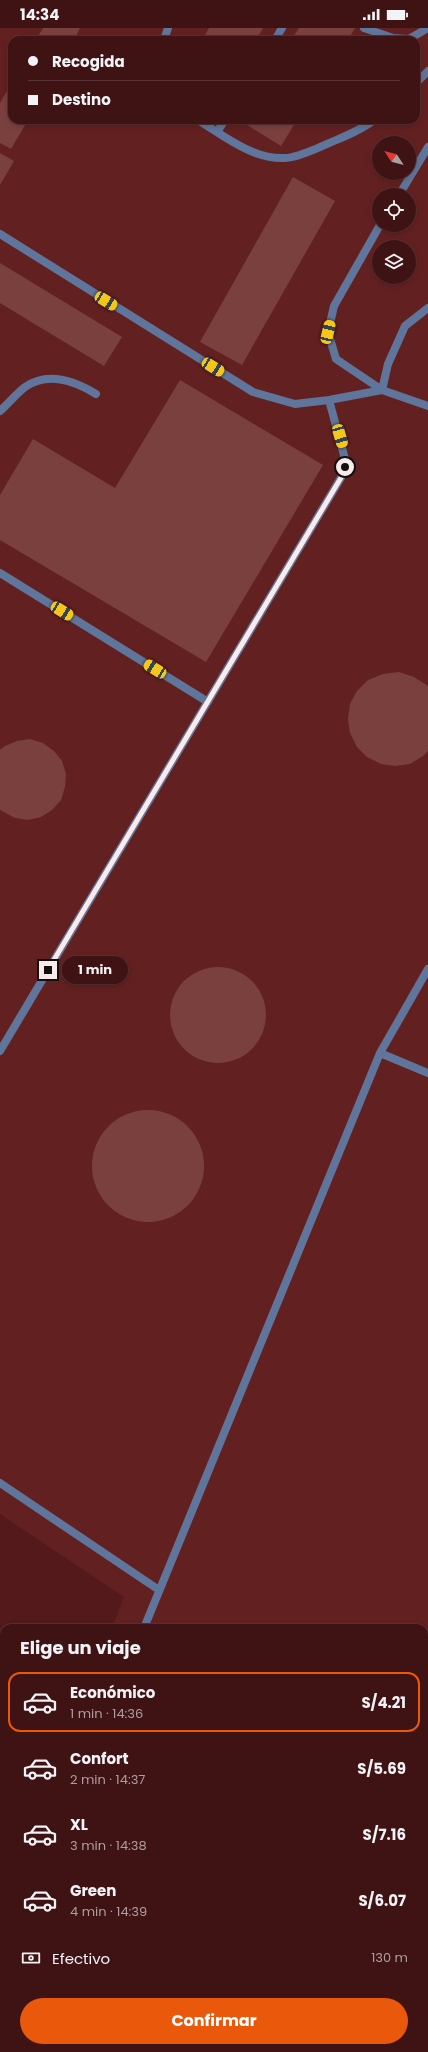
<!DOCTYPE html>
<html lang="es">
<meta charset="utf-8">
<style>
:root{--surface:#3f1314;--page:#4a2022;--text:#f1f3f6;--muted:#ad9ea0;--line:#583234;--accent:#ea580c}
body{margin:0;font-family:Poppins,sans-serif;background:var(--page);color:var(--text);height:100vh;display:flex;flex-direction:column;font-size:15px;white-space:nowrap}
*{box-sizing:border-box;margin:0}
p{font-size:13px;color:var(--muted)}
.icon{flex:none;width:22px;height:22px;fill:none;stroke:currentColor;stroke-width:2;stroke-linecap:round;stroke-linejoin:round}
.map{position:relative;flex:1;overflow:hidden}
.drawer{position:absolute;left:0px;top:1596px;width:428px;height:428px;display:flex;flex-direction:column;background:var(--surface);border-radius:12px 12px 0 0;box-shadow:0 2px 6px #0003,0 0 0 1px var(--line)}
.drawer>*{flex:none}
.hud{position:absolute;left:8px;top:8px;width:412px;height:88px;border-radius:12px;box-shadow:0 2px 6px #0003,0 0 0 1px var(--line);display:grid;align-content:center;height:88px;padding:0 20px;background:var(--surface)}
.needle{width:26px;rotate:306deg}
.tools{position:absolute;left:372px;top:108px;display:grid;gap:8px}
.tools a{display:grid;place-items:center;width:44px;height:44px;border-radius:50%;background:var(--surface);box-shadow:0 2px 6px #0003,0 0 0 1px var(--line);font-size:20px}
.end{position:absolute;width:18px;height:18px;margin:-9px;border:5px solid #faeae9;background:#111;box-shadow:0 0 0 2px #111}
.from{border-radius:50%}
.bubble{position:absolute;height:28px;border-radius:14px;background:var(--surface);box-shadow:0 2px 6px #0003,0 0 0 1px var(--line);font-size:13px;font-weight:700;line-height:28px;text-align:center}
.car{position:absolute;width:12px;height:24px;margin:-12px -6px;border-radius:5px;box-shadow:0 0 3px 1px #0007;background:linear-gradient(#f5c518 24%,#345 0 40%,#f5c518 0 76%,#345 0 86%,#f5c518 0)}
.hud b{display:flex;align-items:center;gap:14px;height:38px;font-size:15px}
.hud b+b{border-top:1px solid var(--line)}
.hud i{width:10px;height:10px;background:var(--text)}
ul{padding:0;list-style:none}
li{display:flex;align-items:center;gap:12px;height:60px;margin:0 8px 6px;padding:0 12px;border:2px solid transparent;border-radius:12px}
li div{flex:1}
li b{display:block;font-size:15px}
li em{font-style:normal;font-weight:700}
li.active{border-color:var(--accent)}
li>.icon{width:36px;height:36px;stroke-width:1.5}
h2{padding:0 20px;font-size:18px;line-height:48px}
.pay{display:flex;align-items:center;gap:10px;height:44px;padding:0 20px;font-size:15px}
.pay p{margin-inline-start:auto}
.button{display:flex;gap:8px;margin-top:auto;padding:8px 20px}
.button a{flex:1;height:46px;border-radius:24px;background:var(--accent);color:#fff;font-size:16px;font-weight:700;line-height:46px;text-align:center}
.status{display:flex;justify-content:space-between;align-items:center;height:28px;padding:0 20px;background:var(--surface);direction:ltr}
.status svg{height:11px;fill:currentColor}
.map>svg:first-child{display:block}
.built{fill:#632021;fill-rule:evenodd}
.building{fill:#7a403e}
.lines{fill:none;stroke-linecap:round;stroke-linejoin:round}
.service{stroke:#60759b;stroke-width:8}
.route{stroke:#faeae9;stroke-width:5}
</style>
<div class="status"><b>14:34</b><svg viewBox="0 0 49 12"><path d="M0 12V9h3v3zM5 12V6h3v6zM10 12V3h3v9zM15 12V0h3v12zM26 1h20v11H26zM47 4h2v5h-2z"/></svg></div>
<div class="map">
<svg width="428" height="2024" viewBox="0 0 428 2024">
<rect width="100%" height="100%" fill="#54191a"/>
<path class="built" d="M 0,0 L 428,0 L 428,2024 L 0,2024 L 0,1899 L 4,1888 L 4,2020 L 424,2020 L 424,1600 L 112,1600 L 124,1569 L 0,1486 ZM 12,12 L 416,12 L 416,92 L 12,92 ZM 379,115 L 409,115 L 409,145 L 379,145 ZM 379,167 L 409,167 L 409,197 L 379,197 ZM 379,219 L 409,219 L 409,249 L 379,249 Z"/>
<path class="building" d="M 43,0 L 80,0 L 74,12 L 36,12 Z
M 209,0 L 263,0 L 256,12 L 202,12 Z
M 299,0 L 355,0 L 348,12 L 291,12 Z
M 12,54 L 12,92 L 28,92 L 11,121 L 0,115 L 0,75 Z
M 239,92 L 297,92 L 281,118 Z
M 0,125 L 14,133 L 0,157 Z
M 293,149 L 335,173 L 242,337 L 200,314 Z
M 0,235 L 122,309 L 104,338 L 0,275 Z
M 180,352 L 323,437 L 206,634 L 0,512 L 0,467 L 33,411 L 115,460 Z
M 399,644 L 414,649 L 428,658 L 428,723 L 423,728 L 410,736 L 395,738 L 381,736 L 367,729 L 357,719 L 350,705 L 348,691 L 350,676 L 357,663 L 368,652 L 383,646 Z
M 30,711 L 43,715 L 54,723 L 62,733 L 66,746 L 65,759 L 61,772 L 52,782 L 41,789 L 28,792 L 15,790 L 0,782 L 0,722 L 5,718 L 17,713 Z
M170 987a48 48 0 1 1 96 0a48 48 0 1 1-96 0Z
M92 1138a56 56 0 1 1 112 0a56 56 0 1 1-112 0Z
M 284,1597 L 298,1597 L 306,1600 L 276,1600 Z
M 424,1698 L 428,1701 L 428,1750 L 424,1752 Z"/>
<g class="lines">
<path class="service" d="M 364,0 L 393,10 L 409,11 L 428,0
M 164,12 L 168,0
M 275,12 L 282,0
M 416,55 L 428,43
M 198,92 C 224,108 252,131 284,130 C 297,130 315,121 327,116 C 343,109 360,103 374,92
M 217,104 L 225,92
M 399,167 L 428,119
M 380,197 L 334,278 L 328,304 L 336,331 L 382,362 L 428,378
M 0,206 L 253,364 L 295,376 L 329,372 L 382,362 L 388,336 L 405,298 L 428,280
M 0,383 C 8,376 16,366 25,359 C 48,343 75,353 96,366
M 0,545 L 208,674
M 0,1023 L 342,448 L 345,431 L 329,372
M 380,1025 L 428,1045
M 0,1455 L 159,1562
M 144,1600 L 380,1025 L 428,941
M 57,2020 L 64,2024
M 41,2024 L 43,2020"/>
</g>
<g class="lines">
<path class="route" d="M 48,942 L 342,448 L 345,439"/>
</g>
</svg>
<div class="tools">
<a><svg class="needle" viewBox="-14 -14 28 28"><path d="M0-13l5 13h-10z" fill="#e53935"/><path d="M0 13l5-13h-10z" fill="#ad9ea0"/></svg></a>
<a><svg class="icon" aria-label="locate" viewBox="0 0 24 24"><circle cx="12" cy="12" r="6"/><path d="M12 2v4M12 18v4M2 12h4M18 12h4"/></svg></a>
<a><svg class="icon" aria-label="layers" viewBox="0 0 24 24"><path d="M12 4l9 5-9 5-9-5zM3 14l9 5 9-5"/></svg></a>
</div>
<i class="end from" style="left:345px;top:439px"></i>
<i class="end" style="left:48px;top:942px"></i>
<div class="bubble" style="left:62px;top:928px;width:66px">1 min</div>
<i class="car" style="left:106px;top:273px;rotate:122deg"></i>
<i class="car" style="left:328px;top:304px;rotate:13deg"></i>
<i class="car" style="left:213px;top:339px;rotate:122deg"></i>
<i class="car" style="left:340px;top:408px;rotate:164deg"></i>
<i class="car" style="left:62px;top:583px;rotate:122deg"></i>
<i class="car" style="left:155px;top:641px;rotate:302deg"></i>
<div class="hud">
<b><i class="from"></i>Recogida</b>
<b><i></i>Destino</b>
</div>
<section class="drawer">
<h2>Elige un viaje</h2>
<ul>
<li class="active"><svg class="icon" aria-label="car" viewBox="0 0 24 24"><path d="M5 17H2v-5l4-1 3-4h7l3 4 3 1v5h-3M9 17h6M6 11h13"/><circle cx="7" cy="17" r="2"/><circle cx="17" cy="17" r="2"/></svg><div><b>Económico</b><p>1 min · 14:36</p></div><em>S/4.21</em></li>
<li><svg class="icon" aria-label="car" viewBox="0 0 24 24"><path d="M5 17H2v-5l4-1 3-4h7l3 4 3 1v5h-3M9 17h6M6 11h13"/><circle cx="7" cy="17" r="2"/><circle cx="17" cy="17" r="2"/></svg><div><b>Confort</b><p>2 min · 14:37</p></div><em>S/5.69</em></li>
<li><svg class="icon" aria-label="car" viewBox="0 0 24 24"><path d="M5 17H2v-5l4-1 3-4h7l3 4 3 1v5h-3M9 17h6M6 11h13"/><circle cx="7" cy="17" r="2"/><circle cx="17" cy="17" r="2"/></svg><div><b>XL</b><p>3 min · 14:38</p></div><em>S/7.16</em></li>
<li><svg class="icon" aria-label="car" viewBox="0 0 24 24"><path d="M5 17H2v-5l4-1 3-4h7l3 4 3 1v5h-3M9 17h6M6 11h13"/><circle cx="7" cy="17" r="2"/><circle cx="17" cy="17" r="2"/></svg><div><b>Green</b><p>4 min · 14:39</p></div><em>S/6.07</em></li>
</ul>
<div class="pay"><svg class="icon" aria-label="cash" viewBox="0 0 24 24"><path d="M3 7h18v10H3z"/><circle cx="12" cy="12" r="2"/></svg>Efectivo<p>130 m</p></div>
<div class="button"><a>Confirmar</a></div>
</section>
</div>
